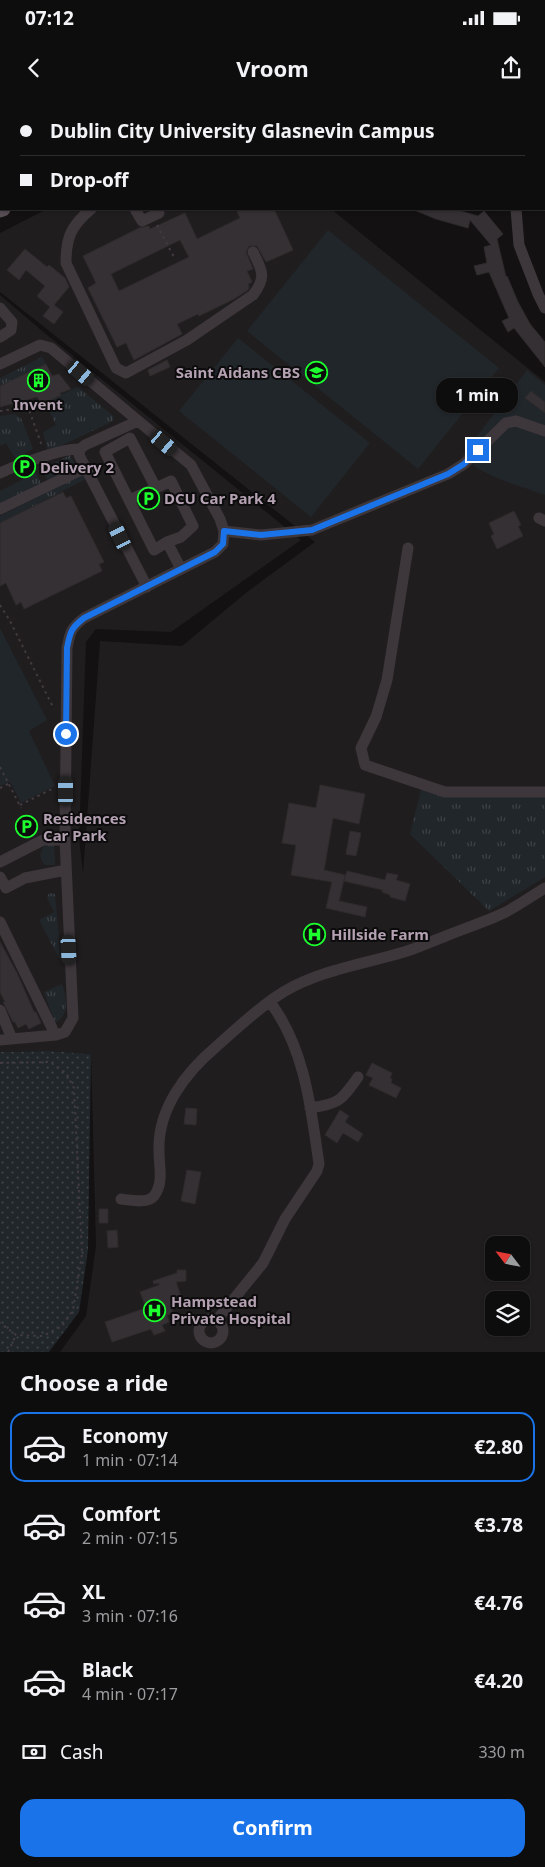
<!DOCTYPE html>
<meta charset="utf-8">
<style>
:root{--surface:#0e0d0e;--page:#1c1b1c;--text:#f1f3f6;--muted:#9b9c9e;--line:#2e2d2e;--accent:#1a73e8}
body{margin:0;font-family:"Noto Sans",sans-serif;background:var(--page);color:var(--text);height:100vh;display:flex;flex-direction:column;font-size:19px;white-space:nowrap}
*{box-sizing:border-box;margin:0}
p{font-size:16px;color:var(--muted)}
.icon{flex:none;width:28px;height:28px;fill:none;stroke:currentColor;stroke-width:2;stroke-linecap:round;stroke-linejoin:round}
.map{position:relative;height:1252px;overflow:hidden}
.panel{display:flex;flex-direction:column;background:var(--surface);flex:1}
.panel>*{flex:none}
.top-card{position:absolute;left:0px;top:0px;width:545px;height:110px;box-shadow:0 1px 4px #0004,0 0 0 1px var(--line);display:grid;align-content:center;height:110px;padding:0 20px;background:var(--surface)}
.needle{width:32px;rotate:302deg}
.fabs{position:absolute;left:485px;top:1136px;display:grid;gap:10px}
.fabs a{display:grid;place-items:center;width:45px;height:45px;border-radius:10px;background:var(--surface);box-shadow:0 1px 4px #0004,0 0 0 1px var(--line);font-size:25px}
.end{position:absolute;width:22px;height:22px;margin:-11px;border:6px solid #1a73e8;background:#fff;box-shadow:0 0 0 2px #fff}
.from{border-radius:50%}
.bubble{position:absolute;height:35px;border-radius:15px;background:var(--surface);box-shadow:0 1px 4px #0004,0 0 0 1px var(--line);font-size:16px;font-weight:700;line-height:35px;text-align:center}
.car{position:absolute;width:15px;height:30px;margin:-15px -8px;border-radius:6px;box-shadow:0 0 4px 1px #0007;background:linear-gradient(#222 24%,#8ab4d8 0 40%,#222 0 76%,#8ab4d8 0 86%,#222 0)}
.top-card b{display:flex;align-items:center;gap:18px;height:48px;font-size:19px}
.top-card b+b{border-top:1px solid var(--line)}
.top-card i{width:12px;height:12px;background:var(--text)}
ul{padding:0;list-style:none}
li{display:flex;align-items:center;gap:15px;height:70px;margin:0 10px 8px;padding:0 10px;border:2px solid transparent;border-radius:15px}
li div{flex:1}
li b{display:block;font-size:19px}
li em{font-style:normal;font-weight:700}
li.current{border-color:var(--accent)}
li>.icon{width:45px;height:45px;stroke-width:1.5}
h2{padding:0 20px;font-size:22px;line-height:60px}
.pay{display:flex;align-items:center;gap:12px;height:55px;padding:0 20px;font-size:19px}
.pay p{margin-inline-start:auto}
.action{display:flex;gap:10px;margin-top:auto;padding:10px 20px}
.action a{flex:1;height:58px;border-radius:15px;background:var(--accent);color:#fff;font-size:20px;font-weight:700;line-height:58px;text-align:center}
.status{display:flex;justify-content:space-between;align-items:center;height:35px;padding:0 25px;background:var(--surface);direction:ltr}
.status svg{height:14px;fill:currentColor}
header{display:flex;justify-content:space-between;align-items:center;height:65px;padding:0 20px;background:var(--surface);font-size:22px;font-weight:700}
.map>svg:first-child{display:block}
.built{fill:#201d1e;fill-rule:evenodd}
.grass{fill:url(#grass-tufts)}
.park{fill:url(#park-dots)}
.garden{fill:#20262a}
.building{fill:#353033;stroke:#2f2b2d;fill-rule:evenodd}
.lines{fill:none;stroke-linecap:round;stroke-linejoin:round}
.path{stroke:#413a40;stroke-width:2;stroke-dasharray:2.5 4;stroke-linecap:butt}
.minor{stroke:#3d363b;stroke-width:11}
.major{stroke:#574d55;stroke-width:15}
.route{stroke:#1a73e8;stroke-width:6}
.labels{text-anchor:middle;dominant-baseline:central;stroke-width:4;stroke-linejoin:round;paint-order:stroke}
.poi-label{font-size:15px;font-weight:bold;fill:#b4a1b2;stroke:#0d0c0d;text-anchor:start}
</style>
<div class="status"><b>07:12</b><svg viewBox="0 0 49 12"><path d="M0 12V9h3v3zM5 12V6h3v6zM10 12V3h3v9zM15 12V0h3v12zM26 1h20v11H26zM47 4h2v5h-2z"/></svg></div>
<header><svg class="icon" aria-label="back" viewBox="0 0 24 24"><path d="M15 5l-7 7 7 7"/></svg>Vroom<svg class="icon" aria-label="share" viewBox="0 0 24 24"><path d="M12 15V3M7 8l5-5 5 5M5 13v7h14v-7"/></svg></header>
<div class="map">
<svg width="545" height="1252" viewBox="0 0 545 1252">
<defs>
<pattern id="grass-tufts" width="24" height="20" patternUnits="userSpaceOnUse" patternTransform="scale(1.25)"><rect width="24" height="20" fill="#20262a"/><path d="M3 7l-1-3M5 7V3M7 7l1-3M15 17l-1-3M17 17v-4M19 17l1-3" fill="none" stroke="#3e4246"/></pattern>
<pattern id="park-dots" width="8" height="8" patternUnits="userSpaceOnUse" patternTransform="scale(1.25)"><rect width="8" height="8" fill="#20262a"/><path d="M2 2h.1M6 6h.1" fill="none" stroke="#3e4246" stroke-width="1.8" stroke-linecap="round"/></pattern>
</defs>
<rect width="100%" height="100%" fill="#131112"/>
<path class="built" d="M 47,109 L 331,109 L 545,282 L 545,1252 L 60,1252 L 86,1216 L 96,1146 L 91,954 L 49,951 L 0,952 L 0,195 L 47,235 L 301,440 L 171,532 L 96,529 L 86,542 L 79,739 L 83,773 L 100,541 L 182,546 L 247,492 L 315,442 L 0,192 L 0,133 ZM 494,1145 L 521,1145 L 521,1172 L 494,1172 ZM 494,1200 L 521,1200 L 521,1228 L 494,1228 Z"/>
<path class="grass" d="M 42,257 L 46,264 L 0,286 L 0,278 Z
M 78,287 L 111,314 L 114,317 L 113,321 L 48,352 L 43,332 L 56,325 L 45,302 Z
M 14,314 L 21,318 L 33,349 L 15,358 L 6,343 L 0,346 L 0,316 Z
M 70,355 L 77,367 L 48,382 L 42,369 Z
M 36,373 L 41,383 L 0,404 L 0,391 Z
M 83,374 L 86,379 L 0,423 L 0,416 Z
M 422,686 L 545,692 L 545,777 L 489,811 L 410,734 Z
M 54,744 L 55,765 L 45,765 C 39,760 40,752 44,746 Z
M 49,793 L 55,794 L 61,862 L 39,820 L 54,812 L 47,798 Z
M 62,884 C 67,898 70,915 55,923 L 44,892 Z"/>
<path class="park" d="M 49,951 L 91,954 L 88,1150 L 79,1212 L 49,1252 L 0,1252 L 0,952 Z"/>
<path class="garden" d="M 328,130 L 499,268 L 418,369 L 247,231 Z
M 238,238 L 370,343 L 311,417 L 179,311 Z
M 527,270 L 545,285 L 545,395 C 518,385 483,377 462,356 Z
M 0,528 L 47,620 L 29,631 L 55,686 L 21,703 L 10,682 L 0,686 Z"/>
<path class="building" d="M 236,109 L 274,109 L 293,150 L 266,162 L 257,146 L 249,146 L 246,152 L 253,169 L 247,171 L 252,182 L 248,184 L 249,187 L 248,190 L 234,199 L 199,216 L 198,214 L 177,224 L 182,234 L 134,260 L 126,243 L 117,247 L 88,188 L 96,183 L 83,156 L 139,128 L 149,126 L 150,129 L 185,113 L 197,139 L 240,118 ZM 180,140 L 189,157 L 119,191 L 111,174 Z
M 412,109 L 453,109 L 478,116 L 484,111 L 503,134 L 497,139 L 506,177 L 507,176 L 518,202 L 530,224 L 545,242 L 545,267 L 514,228 L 508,232 L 502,221 L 509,218 L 489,172 L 477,175 L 474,166 L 487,163 L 484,147 L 491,145 L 470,120 L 468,128 L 436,119 Z
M 25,149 L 47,167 L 49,165 L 65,178 L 69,187 L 54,205 L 63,212 L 54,224 L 43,216 L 50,207 L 37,196 L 45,186 L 26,170 L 19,180 L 7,170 Z
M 167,260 L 170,267 L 150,276 L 148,270 Z
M 46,264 L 52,276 L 59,274 L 71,289 L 60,293 L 61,295 L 47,302 L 46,300 L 41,303 L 37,297 L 0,307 L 0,286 Z
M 531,291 L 545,302 L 545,313 L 525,298 Z
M 63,392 L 66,398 L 71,396 L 104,462 L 99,464 L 102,471 L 24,509 L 21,502 L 16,505 L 6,483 L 0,486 L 0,423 Z
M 514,411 L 521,425 L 518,426 L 523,436 L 497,449 L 491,436 L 494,434 L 489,423 Z
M 320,685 L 365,694 L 359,724 L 333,718 L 324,770 L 345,775 L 339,801 L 367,807 L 365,817 L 326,808 L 332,782 L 291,775 L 296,745 L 282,743 L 289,703 L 316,708 Z
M 350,731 L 361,733 L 356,756 L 346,754 Z
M 347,771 L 385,780 L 387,773 L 398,775 L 396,780 L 410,784 L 405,801 L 390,797 L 390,795 L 382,792 L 383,790 L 344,781 Z
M 0,842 L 17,873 L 34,912 L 36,912 L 41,923 L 29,929 L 26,924 L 18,928 L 15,922 L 13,922 L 3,902 L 5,902 L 0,892 Z
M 372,963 L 392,973 L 390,978 L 392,979 L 391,983 L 401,988 L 396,998 L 369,985 L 373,978 L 366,975 Z
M 186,1008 L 197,1009 L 196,1025 L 184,1024 Z
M 340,1010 L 349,1016 L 345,1022 L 363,1034 L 358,1042 L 343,1033 L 337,1043 L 325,1035 Z
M 187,1070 L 201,1072 L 195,1104 L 181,1101 Z
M 99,1109 L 108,1109 L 108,1123 L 99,1123 Z
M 117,1130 L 118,1147 L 108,1148 L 107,1131 Z
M 177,1170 L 186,1170 L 186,1181 L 176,1182 L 183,1202 L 171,1207 L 173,1213 L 167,1215 L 169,1222 L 162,1225 L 165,1231 L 154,1235 L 151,1229 L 112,1242 L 105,1222 L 146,1208 L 140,1192 L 159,1185 L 159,1183 L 154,1184 L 153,1181 L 177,1173 Z"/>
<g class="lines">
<path class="path" d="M 157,125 L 175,159
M 0,311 L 28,307 L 42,346
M 0,505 L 10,521 L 54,609
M 0,667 L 21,708
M 0,688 L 8,684
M 20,705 L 54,688
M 0,963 L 50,962 L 66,973 L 74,988 L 82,1154 L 73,1210 L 62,1226 L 43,1236 L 16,1235 L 0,1223
M 8,1252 L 16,1235"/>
<path class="minor" d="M 98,0 L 99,1
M 322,0 L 324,1
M 158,1 L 160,0
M 544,20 L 545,18
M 0,78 L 1,77
M 544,102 L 545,102
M 91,109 C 71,126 66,137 66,163 L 116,268 L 126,273 L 187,240 L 253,195 C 267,177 262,170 253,152
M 135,109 L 142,121 L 159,113 L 156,109
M 516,109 L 519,145 L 538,194 L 545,208
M 0,208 L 12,222 L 11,230 L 0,237
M 0,264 L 40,245 L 51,248 L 191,365 L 220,419 L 224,431 L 223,444 L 215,452 L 84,518 C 71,528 70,532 67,548 L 65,740 L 73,918 L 65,932 L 56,935 L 0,940
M 138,321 L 85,345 L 80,349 L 79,355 L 147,487
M 0,373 C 17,365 62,348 80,349
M 129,400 L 156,388
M 0,409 L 85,368
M 539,418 L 545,421
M 224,431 L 261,435 L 312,430 L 448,374 L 464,364 L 506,323 L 516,321 L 545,331
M 167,442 L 181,437 L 193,426 L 171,381 L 156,388 L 130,338 L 105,352 L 154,450 L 167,442 L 181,469
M 408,448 L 387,580 L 376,617 L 361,648 L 365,665 L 445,692 L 545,692
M 0,762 L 43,740 L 65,740
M 0,777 L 6,788 L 25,778 L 66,770
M 0,822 L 52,928
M 0,910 L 10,934
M 310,1008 C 339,1004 341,1001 358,977
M 121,1099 C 130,1100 148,1104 154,1096 C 164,1083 159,1066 159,1052 C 157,1009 186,972 217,946 C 237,928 263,904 285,891 C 321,870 364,864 404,852 C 418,848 432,841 446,836 C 466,828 487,821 506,812 C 519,805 532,796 545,788
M199 1231a12 12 0 1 1 24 0a12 12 0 1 1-24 0Z
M 216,1221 L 263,1163 L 285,1119 L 317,1071 L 319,1064 C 311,1009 305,948 270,902"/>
<path class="major" d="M 218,1 L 221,0
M 0,110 L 3,109"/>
</g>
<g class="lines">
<path class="route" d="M 66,634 L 67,548 C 70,532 71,528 84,518 L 215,452 L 223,444 L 224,431 L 261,435 L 312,430 L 448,374 L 464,364 L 478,350"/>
</g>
<defs>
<symbol id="school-ring" viewBox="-11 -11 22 22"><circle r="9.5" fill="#0d0c0d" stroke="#1dfe2e" stroke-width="1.5"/><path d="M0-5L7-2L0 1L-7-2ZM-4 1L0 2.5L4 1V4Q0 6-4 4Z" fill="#1dfe2e"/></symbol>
<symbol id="building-ring" viewBox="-11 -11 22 22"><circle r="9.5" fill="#0d0c0d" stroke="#1dfe2e" stroke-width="1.5"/><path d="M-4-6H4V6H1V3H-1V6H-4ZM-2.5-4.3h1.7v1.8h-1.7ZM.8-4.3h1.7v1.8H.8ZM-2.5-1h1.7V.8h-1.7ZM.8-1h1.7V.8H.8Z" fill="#1dfe2e"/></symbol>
<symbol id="parking-ring" viewBox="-11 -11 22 22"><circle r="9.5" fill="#0d0c0d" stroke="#1dfe2e" stroke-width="1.5"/><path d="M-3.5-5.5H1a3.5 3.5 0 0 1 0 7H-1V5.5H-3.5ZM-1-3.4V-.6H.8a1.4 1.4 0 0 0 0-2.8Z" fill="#1dfe2e"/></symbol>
<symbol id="hospital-ring" viewBox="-11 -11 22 22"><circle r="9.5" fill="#0d0c0d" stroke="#1dfe2e" stroke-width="1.5"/><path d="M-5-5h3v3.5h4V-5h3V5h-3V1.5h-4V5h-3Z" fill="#1dfe2e"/></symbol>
</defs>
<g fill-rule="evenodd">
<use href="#school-ring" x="304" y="260" width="25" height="25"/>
<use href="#building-ring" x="26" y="268" width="25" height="25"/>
<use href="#parking-ring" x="12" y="354" width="25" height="25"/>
<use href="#parking-ring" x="136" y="386" width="25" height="25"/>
<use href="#parking-ring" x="14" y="714" width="25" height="25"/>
<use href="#hospital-ring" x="302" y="822" width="25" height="25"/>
<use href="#hospital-ring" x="142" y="1198" width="25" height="25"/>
</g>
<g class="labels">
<g class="poi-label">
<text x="300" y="272" text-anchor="end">Saint Aidans CBS</text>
<text x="38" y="304" text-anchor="middle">Invent</text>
<text x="40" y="367">Delivery 2</text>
<text x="164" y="398">DCU Car Park 4</text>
<text x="43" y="718">Residences<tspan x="43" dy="17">Car Park</tspan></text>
<text x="331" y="834">Hillside Farm</text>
<text x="171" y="1201">Hampstead<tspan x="171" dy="17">Private Hospital</tspan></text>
</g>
</g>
</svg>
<div class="fabs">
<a><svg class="needle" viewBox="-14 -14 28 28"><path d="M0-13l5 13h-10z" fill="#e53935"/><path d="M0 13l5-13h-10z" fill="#9b9c9e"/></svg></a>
<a><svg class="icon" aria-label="layers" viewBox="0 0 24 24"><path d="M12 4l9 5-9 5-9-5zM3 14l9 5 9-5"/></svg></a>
</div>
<i class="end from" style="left:66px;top:634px"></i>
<i class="end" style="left:478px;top:350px"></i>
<div class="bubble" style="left:436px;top:278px;width:82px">1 min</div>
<i class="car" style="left:81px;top:273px;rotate:130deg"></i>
<i class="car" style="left:164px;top:343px;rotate:130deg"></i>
<i class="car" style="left:120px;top:436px;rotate:334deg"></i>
<i class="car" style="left:66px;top:691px;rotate:0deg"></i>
<i class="car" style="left:69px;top:850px;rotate:177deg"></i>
<div class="top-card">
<b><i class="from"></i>Dublin City University Glasnevin Campus</b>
<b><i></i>Drop-off</b>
</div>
</div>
<section class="panel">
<h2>Choose a ride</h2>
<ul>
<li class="current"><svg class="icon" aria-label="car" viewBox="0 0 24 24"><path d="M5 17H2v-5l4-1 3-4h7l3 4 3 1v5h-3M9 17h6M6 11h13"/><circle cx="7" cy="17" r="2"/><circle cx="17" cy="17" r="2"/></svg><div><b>Economy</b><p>1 min · 07:14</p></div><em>€2.80</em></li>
<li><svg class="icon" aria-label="car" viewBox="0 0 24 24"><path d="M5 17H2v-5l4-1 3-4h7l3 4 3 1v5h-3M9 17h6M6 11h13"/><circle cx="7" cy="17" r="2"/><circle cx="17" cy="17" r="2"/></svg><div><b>Comfort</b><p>2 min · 07:15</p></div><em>€3.78</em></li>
<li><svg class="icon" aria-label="car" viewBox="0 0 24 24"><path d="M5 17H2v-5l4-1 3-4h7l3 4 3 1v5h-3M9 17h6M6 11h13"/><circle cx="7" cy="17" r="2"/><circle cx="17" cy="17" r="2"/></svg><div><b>XL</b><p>3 min · 07:16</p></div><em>€4.76</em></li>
<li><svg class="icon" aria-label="car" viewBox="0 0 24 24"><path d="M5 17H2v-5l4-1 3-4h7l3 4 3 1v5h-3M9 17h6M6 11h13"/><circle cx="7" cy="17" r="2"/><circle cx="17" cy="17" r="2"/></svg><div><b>Black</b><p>4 min · 07:17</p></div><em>€4.20</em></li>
</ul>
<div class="pay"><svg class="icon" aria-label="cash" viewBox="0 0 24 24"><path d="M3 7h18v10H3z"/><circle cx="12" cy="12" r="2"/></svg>Cash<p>330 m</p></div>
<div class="action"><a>Confirm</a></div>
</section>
